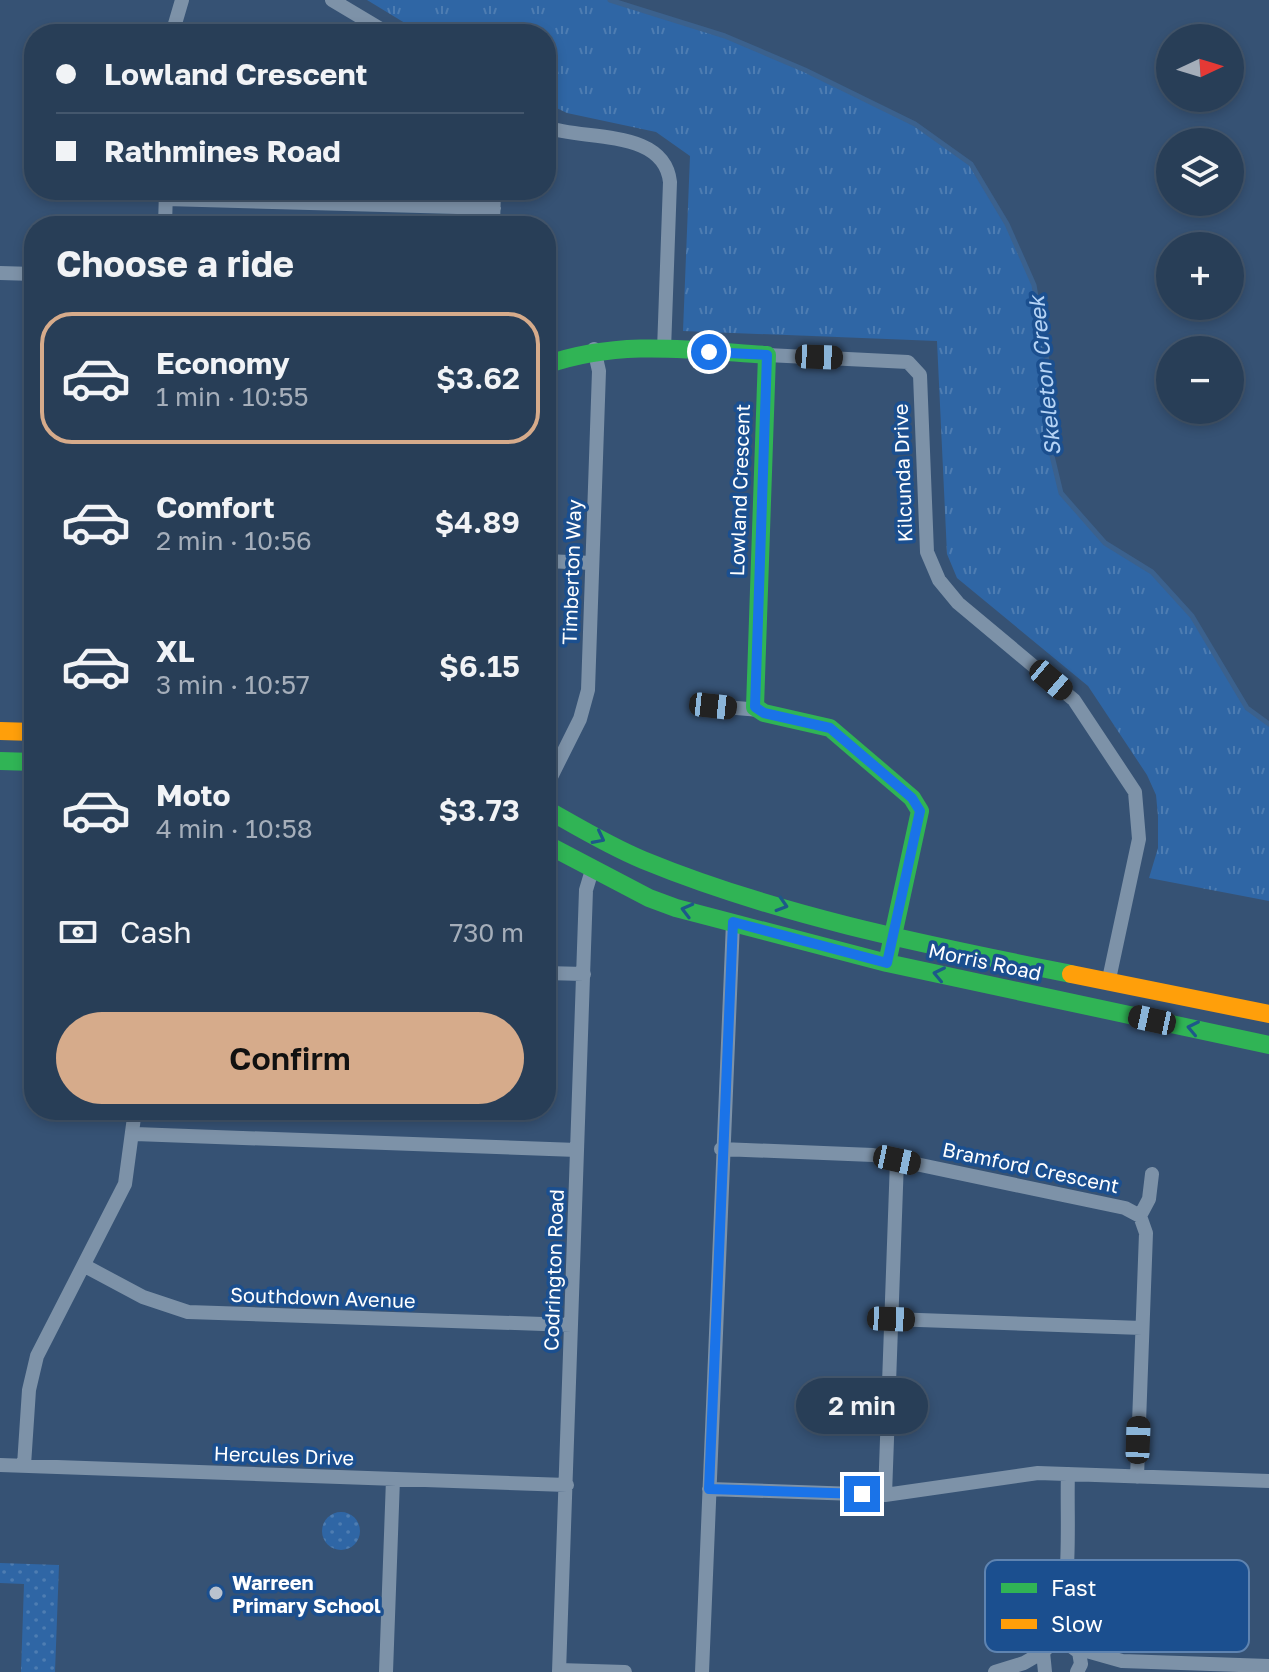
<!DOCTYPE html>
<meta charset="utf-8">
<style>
:root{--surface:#283e57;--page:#30455d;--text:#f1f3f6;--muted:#a5aeba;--line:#44576d;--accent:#d6ab8b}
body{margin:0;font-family:"Golos Text",sans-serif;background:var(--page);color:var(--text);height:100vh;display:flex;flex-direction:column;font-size:30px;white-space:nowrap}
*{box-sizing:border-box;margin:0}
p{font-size:26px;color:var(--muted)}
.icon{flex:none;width:44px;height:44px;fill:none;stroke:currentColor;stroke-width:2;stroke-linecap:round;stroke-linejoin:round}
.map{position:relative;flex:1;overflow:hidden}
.panel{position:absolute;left:24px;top:216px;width:532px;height:904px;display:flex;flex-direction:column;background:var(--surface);border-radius:32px;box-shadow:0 4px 12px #0003,0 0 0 2px var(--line)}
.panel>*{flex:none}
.hud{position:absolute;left:24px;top:24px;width:532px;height:176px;border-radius:32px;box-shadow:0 4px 12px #0003,0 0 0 2px var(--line);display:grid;align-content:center;height:176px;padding:0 32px;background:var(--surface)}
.needle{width:52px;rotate:86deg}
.controls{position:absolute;left:1156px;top:24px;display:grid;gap:16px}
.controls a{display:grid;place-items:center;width:88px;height:88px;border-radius:50%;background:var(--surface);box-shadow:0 4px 12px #0003,0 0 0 2px var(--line);font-size:40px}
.end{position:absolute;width:36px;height:36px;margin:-18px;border:10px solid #1a73e8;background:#fff;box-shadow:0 0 0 4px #fff}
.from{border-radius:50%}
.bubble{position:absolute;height:56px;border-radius:28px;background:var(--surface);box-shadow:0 4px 12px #0003,0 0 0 2px var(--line);font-size:26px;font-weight:600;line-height:56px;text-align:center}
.car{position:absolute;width:24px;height:48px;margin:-24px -12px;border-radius:10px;box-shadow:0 0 6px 2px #0007;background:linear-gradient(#222 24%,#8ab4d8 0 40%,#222 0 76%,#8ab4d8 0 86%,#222 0)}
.hud b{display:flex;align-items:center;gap:28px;height:76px;font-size:30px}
.hud b+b{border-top:2px solid var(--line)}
.hud i{width:20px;height:20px;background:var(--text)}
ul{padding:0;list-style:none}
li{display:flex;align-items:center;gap:24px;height:132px;margin:0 16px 12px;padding:0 16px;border:4px solid transparent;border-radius:32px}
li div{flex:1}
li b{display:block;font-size:30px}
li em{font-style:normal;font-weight:600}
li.active{border-color:var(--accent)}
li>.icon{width:72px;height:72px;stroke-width:1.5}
h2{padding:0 32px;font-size:36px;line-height:96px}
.pay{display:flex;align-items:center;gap:20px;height:88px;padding:0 32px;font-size:30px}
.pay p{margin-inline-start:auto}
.action{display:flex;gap:16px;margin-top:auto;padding:16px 32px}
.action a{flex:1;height:92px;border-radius:48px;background:var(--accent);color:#111;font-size:32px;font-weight:600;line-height:92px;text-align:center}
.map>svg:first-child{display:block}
.grass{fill:url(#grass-dots)}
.park{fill:url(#park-tufts)}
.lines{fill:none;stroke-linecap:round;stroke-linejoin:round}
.stream{stroke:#3b618d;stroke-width:5}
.street{stroke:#7d92a8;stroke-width:14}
.fast{stroke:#30b455;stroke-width:18}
.slow{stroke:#ff9f0a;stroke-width:18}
.oneway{stroke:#1d5989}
.route{stroke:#1a73e8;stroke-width:10}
.poi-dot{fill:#b9c2ce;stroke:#1b4f8f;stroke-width:3}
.labels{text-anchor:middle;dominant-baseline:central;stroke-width:7;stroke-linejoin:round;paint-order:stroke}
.street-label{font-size:20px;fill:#fff;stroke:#1b4f8f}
.poi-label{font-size:20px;font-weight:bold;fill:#fff;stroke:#1b4f8f;text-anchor:start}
.water-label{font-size:22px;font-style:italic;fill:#b5d3f5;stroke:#1b4f8f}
.key{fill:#1b4f8f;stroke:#5f84b1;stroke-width:2}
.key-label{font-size:22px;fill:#fff}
</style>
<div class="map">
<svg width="1269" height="1672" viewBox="0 0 1269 1672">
<defs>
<pattern id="grass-dots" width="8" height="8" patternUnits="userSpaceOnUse" patternTransform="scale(2)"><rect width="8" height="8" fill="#2f66a5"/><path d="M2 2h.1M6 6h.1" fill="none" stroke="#4e7db2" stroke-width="1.8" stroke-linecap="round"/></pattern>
<pattern id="park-tufts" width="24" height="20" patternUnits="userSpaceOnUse" patternTransform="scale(2)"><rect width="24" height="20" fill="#2f66a5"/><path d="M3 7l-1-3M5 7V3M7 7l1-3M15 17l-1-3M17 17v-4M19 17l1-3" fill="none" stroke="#4e7db2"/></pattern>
</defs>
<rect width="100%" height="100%" fill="#365274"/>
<path class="grass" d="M322 1531a19 19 0 1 1 38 0a19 19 0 1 1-38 0Z
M 0,1563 L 59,1565 L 55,1672 L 21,1672 L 24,1584 L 0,1583 Z"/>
<path class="park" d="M 367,0 L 610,0 L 725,36 L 805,70 L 915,124 L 971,164 L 1007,224 L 1034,285 L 1047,361 L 1048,439 L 1061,493 L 1104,543 L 1152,572 L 1192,616 L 1247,708 L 1269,724 L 1269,901 L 1149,878 L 1158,848 L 1158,816 L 1156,795 L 1147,775 L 1088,686 L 957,578 L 947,554 L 937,341 L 683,331 L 690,156 L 656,132 L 567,113 L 546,103 L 546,34 L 423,34 Z"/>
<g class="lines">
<path class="stream" d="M 610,0 L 725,36 L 805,70 L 915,124 L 971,164 L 1007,224 L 1034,285 L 1047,361 L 1048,439 L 1061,493 L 1105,543 L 1152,572 L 1192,616 L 1247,708 L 1269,724"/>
<path class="street" d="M 332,0 L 389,34
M 172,34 L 182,0
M 546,127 C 584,141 664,128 670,182 L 664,350
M 166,199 L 494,208
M 165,226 L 166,190
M 493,226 L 494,190
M 0,273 L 34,274
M 767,355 L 908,362 L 920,375 L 927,552 L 939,580 L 958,603 L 1074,700 L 1135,792 L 1139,839 L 1109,979
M 546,561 L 592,563
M 713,706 L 760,710
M 546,787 L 580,719 L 588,690 L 599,371 L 594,349
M 546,973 L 584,974
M 135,1134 L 577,1150
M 721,1149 L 873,1155 L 1125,1208 L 1140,1216 L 1146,1233 L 1137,1477
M 1140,1216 L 1149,1199 L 1152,1174
M 85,1266 L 143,1297 L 188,1312 L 571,1325
M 891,1319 L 1142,1328
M 0,1465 L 567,1485
M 24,1465 L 29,1390 L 37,1356 L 125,1184 L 135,1110
M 709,1489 L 885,1495 L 1038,1473 L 1269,1481
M 885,1495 L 897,1160
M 1047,1646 C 1075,1607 1066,1522 1068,1474
M 1076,1648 L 1122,1661 L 1269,1666
M 559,1670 L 625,1672
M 386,1672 L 393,1479
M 559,1672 L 586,890 L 592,870
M 702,1672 L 733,922
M 995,1672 L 1024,1663 L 1043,1652
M 1045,1672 L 1043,1652 L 1052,1643 L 1064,1641 L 1079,1652 L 1081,1664 L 1077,1672"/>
<path class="fast" d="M 546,365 C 619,339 692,350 767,355 L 755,707 L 764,713 L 830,728 L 912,798 L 920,811 L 887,963
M 0,761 L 34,762
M 546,809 C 578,827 609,846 643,860 C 779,916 927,945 1071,974
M 546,844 L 649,898 L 676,908 L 887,963 L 1269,1045"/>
<path class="slow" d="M 0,731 L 34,732
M 1071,974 L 1269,1014"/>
</g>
<defs><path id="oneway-chevron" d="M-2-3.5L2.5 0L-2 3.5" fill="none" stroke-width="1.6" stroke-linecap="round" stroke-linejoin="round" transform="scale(2)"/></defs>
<g class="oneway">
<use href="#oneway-chevron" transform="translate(599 838) rotate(27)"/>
<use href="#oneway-chevron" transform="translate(782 905) rotate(17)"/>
<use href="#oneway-chevron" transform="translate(687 910) rotate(-165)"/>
<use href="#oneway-chevron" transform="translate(939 974) rotate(-168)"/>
<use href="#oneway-chevron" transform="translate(1193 1028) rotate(-168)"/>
</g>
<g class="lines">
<path class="route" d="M 709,352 L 767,355 L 755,707 L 764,713 L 830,728 L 912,798 L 920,811 L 887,963 L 733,922 L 709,1489 L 862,1494"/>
</g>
<circle class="poi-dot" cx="216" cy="1593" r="8"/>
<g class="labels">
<g class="street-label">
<text transform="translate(902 473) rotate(-92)">Kilcunda Drive</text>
<text transform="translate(739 490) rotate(-88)">Lowland Crescent</text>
<text transform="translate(571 572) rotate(-88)">Timberton Way</text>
<text transform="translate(985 961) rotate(12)">Morris Road</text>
<text transform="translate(1031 1167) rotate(12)">Bramford Crescent</text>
<text transform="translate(553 1270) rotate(-88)">Codrington Road</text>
<text transform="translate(323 1297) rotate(2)">Southdown Avenue</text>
<text transform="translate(284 1455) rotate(2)">Hercules Drive</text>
</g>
<g class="poi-label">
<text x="232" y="1582">Warreen<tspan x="232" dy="23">Primary School</tspan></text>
</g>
<g class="water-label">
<text transform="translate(1044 376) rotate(-96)">Skeleton Creek</text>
</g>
</g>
<rect x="985" y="1560" width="264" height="92" rx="12" class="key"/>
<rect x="1001" y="1583" width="36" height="10" fill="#30b455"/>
<rect x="1001" y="1619" width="36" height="10" fill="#ff9f0a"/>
<g class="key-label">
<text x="1051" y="1596">Fast</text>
<text x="1051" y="1632">Slow</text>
</g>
</svg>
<div class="controls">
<a><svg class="needle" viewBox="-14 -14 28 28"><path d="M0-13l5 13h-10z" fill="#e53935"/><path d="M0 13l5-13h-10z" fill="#a5aeba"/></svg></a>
<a><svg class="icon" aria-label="layers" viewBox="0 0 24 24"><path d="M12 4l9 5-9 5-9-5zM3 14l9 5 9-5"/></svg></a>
<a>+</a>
<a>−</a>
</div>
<i class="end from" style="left:709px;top:352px"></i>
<i class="end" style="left:862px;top:1494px"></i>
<div class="bubble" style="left:796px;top:1378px;width:132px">2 min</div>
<i class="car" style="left:819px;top:357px;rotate:92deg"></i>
<i class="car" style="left:1051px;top:680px;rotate:130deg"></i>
<i class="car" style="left:713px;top:706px;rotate:96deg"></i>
<i class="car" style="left:1152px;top:1020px;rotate:282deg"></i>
<i class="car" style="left:897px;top:1160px;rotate:102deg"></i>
<i class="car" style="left:891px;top:1319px;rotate:92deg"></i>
<i class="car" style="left:1138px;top:1440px;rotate:2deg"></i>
<div class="hud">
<b><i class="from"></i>Lowland Crescent</b>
<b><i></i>Rathmines Road</b>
</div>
<section class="panel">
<h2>Choose a ride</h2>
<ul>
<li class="active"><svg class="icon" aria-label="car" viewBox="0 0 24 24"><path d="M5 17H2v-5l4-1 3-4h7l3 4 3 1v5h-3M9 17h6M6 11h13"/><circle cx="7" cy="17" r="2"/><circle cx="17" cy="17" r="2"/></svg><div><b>Economy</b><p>1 min · 10:55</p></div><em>$3.62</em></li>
<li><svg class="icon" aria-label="car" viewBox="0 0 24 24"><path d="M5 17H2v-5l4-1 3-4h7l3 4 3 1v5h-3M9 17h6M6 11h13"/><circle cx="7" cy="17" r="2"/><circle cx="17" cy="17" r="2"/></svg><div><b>Comfort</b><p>2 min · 10:56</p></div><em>$4.89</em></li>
<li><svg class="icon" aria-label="car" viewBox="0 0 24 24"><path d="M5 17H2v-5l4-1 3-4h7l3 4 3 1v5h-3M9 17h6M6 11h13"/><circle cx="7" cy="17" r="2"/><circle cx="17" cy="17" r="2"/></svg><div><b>XL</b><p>3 min · 10:57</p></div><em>$6.15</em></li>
<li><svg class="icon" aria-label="car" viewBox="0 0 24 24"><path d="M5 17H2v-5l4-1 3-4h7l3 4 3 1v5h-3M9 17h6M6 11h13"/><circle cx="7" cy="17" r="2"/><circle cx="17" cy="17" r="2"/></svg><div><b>Moto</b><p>4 min · 10:58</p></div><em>$3.73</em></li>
</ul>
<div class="pay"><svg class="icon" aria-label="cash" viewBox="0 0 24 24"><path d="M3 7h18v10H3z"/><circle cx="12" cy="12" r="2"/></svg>Cash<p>730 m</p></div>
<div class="action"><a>Confirm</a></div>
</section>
</div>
